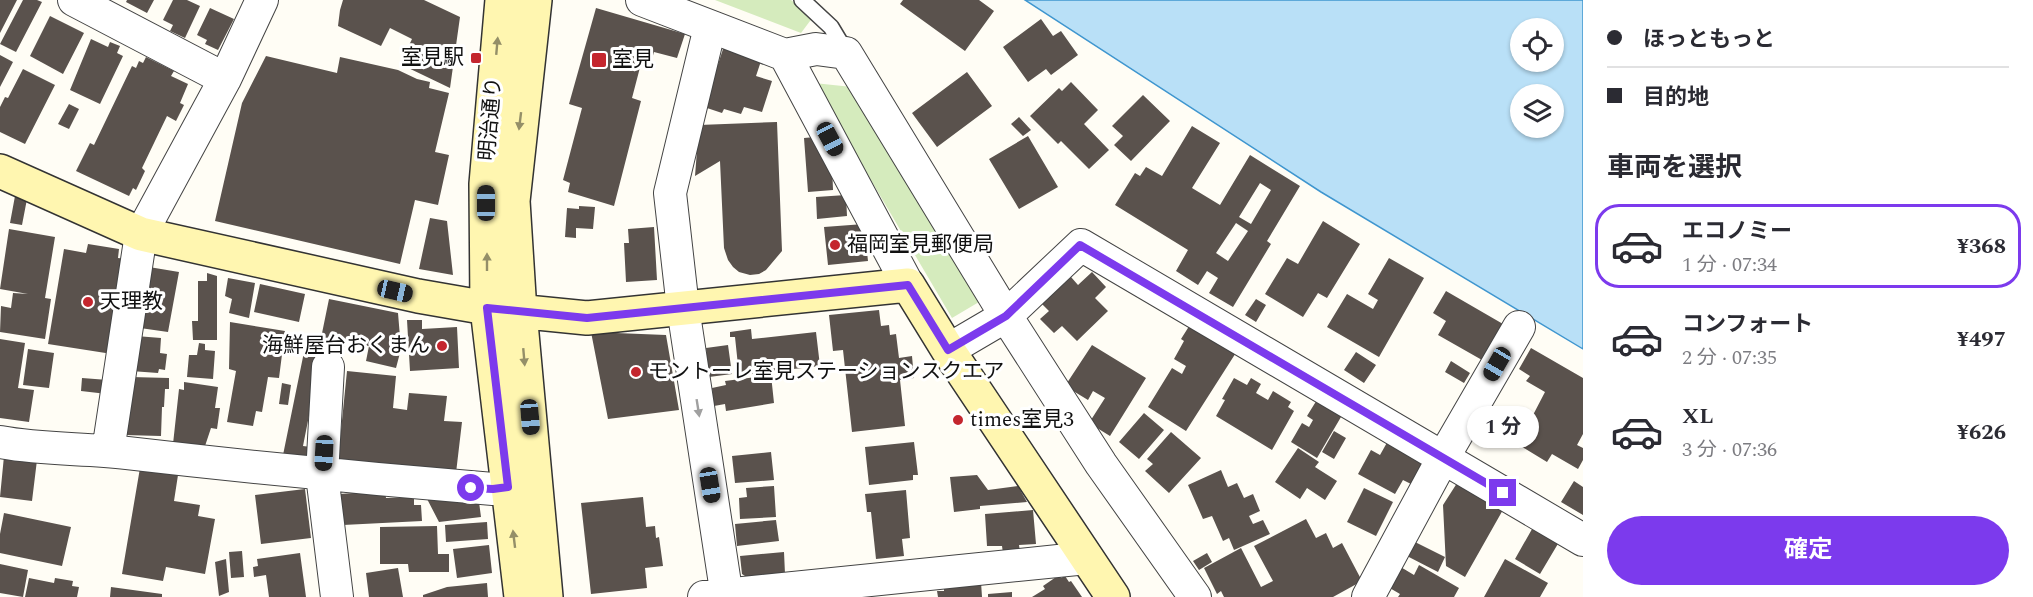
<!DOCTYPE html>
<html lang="ja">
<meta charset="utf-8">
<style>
:root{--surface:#fff;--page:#f2f2f3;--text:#2b2b33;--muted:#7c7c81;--line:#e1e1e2;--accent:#7c3aed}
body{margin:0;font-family:Spectral,"Noto Sans JP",serif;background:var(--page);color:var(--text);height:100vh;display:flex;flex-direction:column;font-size:22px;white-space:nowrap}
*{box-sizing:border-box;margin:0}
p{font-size:20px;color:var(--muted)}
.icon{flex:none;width:33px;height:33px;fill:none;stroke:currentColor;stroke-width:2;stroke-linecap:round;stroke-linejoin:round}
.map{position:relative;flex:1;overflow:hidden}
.side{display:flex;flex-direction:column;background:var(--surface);width:450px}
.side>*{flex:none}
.hud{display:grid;align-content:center;height:132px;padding:0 24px;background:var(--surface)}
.fabs{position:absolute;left:1510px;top:18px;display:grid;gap:12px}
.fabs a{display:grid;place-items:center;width:54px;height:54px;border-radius:50%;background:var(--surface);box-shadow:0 2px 4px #0004;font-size:30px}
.end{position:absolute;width:27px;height:27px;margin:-14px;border:8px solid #7c3aed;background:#fff;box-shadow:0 0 0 3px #fff}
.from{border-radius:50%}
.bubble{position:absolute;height:42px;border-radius:21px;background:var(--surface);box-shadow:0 2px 4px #0004;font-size:20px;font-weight:700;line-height:42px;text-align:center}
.car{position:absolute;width:18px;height:36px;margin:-18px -9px;border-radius:8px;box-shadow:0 0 4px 2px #0007;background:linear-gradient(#222 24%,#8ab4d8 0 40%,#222 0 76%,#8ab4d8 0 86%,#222 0)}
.hud b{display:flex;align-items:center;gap:21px;height:57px;font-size:22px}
.hud b+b{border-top:2px solid var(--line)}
.hud i{width:15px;height:15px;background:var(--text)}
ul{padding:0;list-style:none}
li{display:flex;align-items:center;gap:18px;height:84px;margin:0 12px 9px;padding:0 12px;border:3px solid transparent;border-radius:24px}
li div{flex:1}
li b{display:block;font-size:22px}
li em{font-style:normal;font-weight:700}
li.selected{border-color:var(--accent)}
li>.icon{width:54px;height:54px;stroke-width:1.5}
h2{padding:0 24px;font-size:27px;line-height:72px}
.action{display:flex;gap:12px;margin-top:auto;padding:12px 24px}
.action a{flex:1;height:69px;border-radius:36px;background:var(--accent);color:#fff;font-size:24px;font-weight:700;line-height:69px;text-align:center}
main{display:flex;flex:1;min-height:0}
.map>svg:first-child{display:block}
.green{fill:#d5ebbd}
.water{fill:#b9e0f7;stroke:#3f96cf;stroke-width:1.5;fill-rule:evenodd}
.building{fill:#5a524d;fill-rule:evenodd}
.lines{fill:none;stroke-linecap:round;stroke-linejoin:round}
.lane-casing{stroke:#444;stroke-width:18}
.street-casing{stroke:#444;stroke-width:34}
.secondary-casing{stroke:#333;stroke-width:36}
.lane{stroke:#fff;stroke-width:15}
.street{stroke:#fff;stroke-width:32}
.secondary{stroke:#fff6b0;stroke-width:33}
.oneway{fill:#948f68}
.oneway2{fill:#a0a0a0}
.route{stroke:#7c3aed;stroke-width:8}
.poi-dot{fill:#c4262e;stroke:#fff;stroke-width:2}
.labels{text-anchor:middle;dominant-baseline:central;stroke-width:6;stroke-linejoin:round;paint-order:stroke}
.poi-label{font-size:21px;fill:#111;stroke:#fff;text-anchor:start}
.street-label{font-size:21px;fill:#111;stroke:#fff}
</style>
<main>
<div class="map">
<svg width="1583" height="597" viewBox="0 0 1583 597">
<rect width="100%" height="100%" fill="#fffdf5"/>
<path class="green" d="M 715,0 L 791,0 L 813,17 L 801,33 Z
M 814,83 L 852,87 L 979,302 L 952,318 Z"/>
<path class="water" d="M 1025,0 L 1583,0 L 1583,349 L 1321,192 ZM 1521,28 L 1554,28 L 1554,62 L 1521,62 ZM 1521,94 L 1554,94 L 1554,128 L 1521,128 Z"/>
<path class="building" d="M 0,0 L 17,0 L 0,33 Z
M 23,0 L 37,0 L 42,2 L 16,52 L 0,44 Z
M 127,0 L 154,0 L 147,13 L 126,2 Z
M 173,0 L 187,0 L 200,6 L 185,38 L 170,31 L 173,25 L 163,20 Z
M 343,0 L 424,0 L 460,17 L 450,88 L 400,64 L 412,39 L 390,28 L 381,46 L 338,26 L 340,10 Z
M 903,0 L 979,0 L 994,11 L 965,51 L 900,4 Z
M 210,8 L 234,19 L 218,50 L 205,44 L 207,40 L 197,35 Z
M 596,8 L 685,34 L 677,58 L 654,52 L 652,59 L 643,56 L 632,98 L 641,101 L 614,206 L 568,192 L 570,183 L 563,180 L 582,108 L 569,104 Z
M 50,16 L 84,33 L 63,74 L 30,56 Z
M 1041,19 L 1053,36 L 1061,31 L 1078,55 L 1051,75 L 1046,69 L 1028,82 L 1003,47 Z
M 91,39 L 108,47 L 110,42 L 120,46 L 117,53 L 123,56 L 100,104 L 70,90 Z
M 724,46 L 762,58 L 756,76 L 772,81 L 762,112 L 744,107 L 741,114 L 724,109 L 722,113 L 704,107 Z
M 0,55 L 13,62 L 0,87 Z
M 266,56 L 337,73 L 340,57 L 398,70 L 417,79 L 430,82 L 429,88 L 449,93 L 435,152 L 449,155 L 438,205 L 415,200 L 400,264 L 215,221 L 242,103 Z
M 146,57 L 174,71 L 171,76 L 188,84 L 180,103 L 184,105 L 176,121 L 167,116 L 142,168 L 145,171 L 136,190 L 133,188 L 129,196 L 76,171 L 90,143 L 94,145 L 132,66 L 136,68 L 139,61 L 143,63 Z
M 23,69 L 55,85 L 25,144 L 0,132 L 0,107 L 5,97 L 8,98 Z
M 967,72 L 992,106 L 937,147 L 912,113 Z
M 1071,82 L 1098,110 L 1084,124 L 1109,150 L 1089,169 L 1061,141 L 1058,144 L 1030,116 L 1059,88 L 1062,91 Z
M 1143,95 L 1170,121 L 1131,161 L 1114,145 L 1123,136 L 1112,126 Z
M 69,104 L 79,109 L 69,129 L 58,124 Z
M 1019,117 L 1031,130 L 1023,136 L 1011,124 Z
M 777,122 L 782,251 L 766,270 L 759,274 L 750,275 L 739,272 L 733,267 L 728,260 L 724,248 L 720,161 L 695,176 L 699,125 Z
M 1192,126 L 1220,143 L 1192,188 L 1220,205 L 1250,155 L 1300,186 L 1267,241 L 1271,244 L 1233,307 L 1209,293 L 1218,278 L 1207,271 L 1198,285 L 1176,271 L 1188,250 L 1115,205 L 1135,173 L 1140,176 L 1146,167 L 1162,176 ZM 1260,183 L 1271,190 L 1251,224 L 1239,217 ZM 1236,223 L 1248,231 L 1228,261 L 1216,253 Z
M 1028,136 L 1058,187 L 1019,209 L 989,159 Z
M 815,137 L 832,163 L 833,190 L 808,192 L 804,138 Z
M 846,195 L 847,216 L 817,219 L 816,197 Z
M 15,196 L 27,199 L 22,225 L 10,223 Z
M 579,206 L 595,207 L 593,229 L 576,228 L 576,238 L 565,237 L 567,208 L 579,209 Z
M 430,218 L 447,221 L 453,275 L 419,269 Z
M 1323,221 L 1360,244 L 1327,298 L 1318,293 L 1303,317 L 1265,294 L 1287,258 L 1298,264 Z
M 864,224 L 868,261 L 828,265 L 824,227 Z
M 654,227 L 657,280 L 626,282 L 624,243 L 629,243 L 628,229 Z
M 9,229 L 55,237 L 45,298 L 51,299 L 45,339 L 0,332 L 1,306 L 11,308 L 13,293 L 28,294 L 0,289 Z
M 88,244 L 119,249 L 118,258 L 127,259 L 112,354 L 48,344 L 64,249 L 86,253 Z
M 1389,258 L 1424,278 L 1379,357 L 1327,327 L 1347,294 L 1373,309 L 1378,300 L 1368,294 Z
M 149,267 L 179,272 L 168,332 L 140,328 Z
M 1092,272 L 1106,287 L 1095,298 L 1108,311 L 1077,341 L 1062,326 L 1054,333 L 1040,319 L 1049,311 L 1042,304 L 1071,277 L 1078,285 Z
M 207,273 L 217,276 L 217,340 L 193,340 L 192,321 L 198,321 L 198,281 L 207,281 Z
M 228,278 L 255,283 L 249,318 L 229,313 L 232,299 L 225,296 Z
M 260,284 L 305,294 L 299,322 L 254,312 Z
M 1446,291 L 1503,324 L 1482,360 L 1438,335 L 1446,321 L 1433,313 Z
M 329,299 L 398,313 L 401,349 L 396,368 L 366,361 L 369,346 L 345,342 L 344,348 L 320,343 Z
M 1256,299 L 1266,305 L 1256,322 L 1245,315 Z
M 879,310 L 881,326 L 889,325 L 890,335 L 896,334 L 899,358 L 912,356 L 914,378 L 900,380 L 905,426 L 852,432 L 843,350 L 833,351 L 829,315 Z
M 407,320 L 422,320 L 422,329 L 457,327 L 459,368 L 410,371 Z
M 1193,320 L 1239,348 L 1186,431 L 1148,407 L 1172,368 L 1182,374 L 1186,366 L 1174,359 L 1184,341 L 1181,339 Z
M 230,322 L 285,331 L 279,378 L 268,377 L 262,412 L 256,411 L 253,426 L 227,422 L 236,371 L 229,369 Z
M 751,329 L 752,339 L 816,332 L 820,366 L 739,375 L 735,337 L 730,337 L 730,332 Z
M 591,332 L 666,335 L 679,410 L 608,419 Z
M 136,336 L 161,338 L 160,353 L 167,354 L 165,370 L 159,369 L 158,373 L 131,371 Z
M 0,339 L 25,343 L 18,388 L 34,390 L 29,422 L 0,418 Z
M 199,343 L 205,344 L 205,350 L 215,351 L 213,379 L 187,377 L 189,355 L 197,355 Z
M 728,345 L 732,374 L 709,377 L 706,348 Z
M 1092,345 L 1146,378 L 1110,436 L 1089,423 L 1105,398 L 1093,391 L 1088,400 L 1065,386 Z
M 1531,348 L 1583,378 L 1583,434 L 1577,445 L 1583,448 L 1583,460 L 1578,469 L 1552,454 L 1547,462 L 1509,439 L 1525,411 L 1533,415 L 1545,392 L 1526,381 L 1530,376 L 1519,369 Z
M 28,349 L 54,353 L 49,388 L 23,385 Z
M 304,352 L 321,355 L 303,446 L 311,447 L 309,457 L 283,455 Z
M 1356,352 L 1376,365 L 1364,383 L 1344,370 Z
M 1451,361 L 1470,373 L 1464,383 L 1445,372 Z
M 347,371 L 396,376 L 393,408 L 407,410 L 409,393 L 447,396 L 444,421 L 462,422 L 456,473 L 338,460 Z
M 771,375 L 774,403 L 726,411 L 725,404 L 714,406 L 712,388 L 726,385 L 725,381 Z
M 131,377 L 169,378 L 169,389 L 165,389 L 164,407 L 162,407 L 161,436 L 124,435 Z
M 82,378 L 108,380 L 107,394 L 81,391 Z
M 1234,378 L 1247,385 L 1251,378 L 1261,384 L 1256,393 L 1268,400 L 1273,391 L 1291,402 L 1288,407 L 1294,411 L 1272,450 L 1216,416 L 1225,400 L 1222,399 Z
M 184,382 L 218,387 L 215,408 L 220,408 L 217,429 L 211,428 L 204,449 L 173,444 L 179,389 L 184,390 Z
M 282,383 L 291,385 L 288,405 L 279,404 Z
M 1323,390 L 1348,405 L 1317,458 L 1291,442 L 1302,423 L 1309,427 L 1313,420 L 1307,416 Z
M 1144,413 L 1164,430 L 1139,459 L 1119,442 Z
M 1334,431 L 1346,438 L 1334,459 L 1322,452 Z
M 1171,432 L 1201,458 L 1169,493 L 1145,471 L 1153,464 L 1147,459 Z
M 1389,439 L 1426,460 L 1413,485 L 1403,480 L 1395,494 L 1358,474 L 1371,450 L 1380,455 Z
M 914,442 L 918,475 L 913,475 L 913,480 L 869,485 L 865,447 Z
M 1298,448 L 1319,462 L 1315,467 L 1337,481 L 1325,500 L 1307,488 L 1300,499 L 1275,482 Z
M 771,452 L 774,480 L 735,483 L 732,456 Z
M 4,456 L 37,460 L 32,501 L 0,497 Z
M 140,468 L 178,475 L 174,501 L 200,505 L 198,516 L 215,519 L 205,574 L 166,567 L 163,581 L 122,574 Z
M 1221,470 L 1228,487 L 1237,483 L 1244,498 L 1253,494 L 1260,511 L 1249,516 L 1253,524 L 1263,520 L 1270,534 L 1234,550 L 1229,538 L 1223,541 L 1212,516 L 1203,519 L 1188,485 Z
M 977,475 L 988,490 L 1018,486 L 1027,502 L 980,506 L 980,509 L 954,512 L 950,477 Z
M 1459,480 L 1504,508 L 1465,577 L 1446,566 L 1443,505 Z
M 1574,481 L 1583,487 L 1583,515 L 1561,502 Z
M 774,486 L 776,517 L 740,519 L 739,498 L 747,497 L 746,488 Z
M 1364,488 L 1393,502 L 1376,536 L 1347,522 Z
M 305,489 L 311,538 L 261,544 L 255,495 Z
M 906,490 L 910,538 L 902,539 L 904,556 L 876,559 L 871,512 L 867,512 L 865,494 Z
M 385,491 L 386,498 L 414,497 L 414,505 L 421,505 L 422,521 L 343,525 L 339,494 Z
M 425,495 L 479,502 L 481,517 L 439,522 Z
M 643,497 L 646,527 L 655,526 L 656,538 L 659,537 L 663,566 L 645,568 L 647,588 L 591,594 L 581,503 Z
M 1033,510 L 1036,544 L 1019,545 L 1020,552 L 1003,553 L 1002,546 L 987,546 L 985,514 Z
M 4,513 L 71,527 L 62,566 L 0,553 L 0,534 Z
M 1306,519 L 1316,538 L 1326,533 L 1333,548 L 1342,543 L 1362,581 L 1333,597 L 1224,597 L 1221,591 L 1217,594 L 1204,568 L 1241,548 L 1261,587 L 1273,581 L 1254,546 Z
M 776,520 L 779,541 L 737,546 L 735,524 Z
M 487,522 L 488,539 L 446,542 L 445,525 Z
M 1536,522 L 1562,537 L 1540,574 L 1515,559 Z
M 437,526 L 438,554 L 449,554 L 449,572 L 409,572 L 408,564 L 380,564 L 380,527 Z
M 1413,541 L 1445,557 L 1438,572 L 1405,555 Z
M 489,545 L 492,573 L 457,578 L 453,549 Z
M 242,551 L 244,577 L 231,578 L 229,552 Z
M 784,552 L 785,574 L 748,578 L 742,574 L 740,556 Z
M 300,553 L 306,597 L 269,597 L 266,575 L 254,577 L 253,567 L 258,566 L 257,559 Z
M 1207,553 L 1212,562 L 1199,570 L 1193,561 Z
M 226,559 L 229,592 L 219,596 L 215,562 Z
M 1505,559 L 1548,583 L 1540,597 L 1484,597 Z
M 0,564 L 28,570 L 23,597 L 0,593 Z
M 1419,565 L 1459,588 L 1454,597 L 1398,597 L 1400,594 L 1388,587 L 1399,566 L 1414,575 Z
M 398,568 L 403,597 L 369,597 L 366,573 Z
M 1059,575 L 1061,578 L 1065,576 L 1069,582 L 1071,581 L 1082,597 L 1032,597 L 1045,589 L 1043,586 Z
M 29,578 L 54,583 L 55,578 L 73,581 L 72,586 L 79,587 L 77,597 L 25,597 Z
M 981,582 L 982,597 L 938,597 L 937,591 L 944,591 L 944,585 Z
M 487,583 L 488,597 L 423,597 L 423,595 L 447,587 Z
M 111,587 L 162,594 L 162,597 L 110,597 Z
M 1012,592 L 1012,597 L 988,597 L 988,594 Z"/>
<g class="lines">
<defs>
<path id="lane" d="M 802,0 L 831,27 L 846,52"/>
<path id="street" d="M 74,0 L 225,79
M 642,0 L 785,55 L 908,285
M 710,27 L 670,193 L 683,308 L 727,597
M 785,55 L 816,49 L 846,53 L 1006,316 L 1101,464 L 1195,597
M 948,350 L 1006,316 L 1081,245 L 1583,540
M 328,367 L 322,475 L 337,597
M 0,442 C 42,450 84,448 127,453 C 248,467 370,479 493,489 L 508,487
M 108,451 L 141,234 L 225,79 L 262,0
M 704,597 L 1087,558
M 1368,597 L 1443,458 L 1519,327"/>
<path id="secondary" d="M 502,0 L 486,184 L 487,308 L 521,597
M 535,0 L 513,201 L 520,312 L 546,597
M 0,171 L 141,234 L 418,296 L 487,308 L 587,318 L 908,285 L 948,350 L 1113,597"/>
</defs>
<use href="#lane" class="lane-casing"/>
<use href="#street" class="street-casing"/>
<use href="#secondary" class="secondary-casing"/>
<use href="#lane" class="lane"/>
<use href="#street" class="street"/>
<use href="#secondary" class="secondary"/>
</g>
<defs><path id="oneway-solid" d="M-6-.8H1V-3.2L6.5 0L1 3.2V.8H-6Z" transform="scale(1.5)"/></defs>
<g class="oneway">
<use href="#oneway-solid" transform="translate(497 46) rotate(-85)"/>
<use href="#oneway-solid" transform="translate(520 121) rotate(97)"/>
<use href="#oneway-solid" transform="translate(487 262) rotate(-90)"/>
<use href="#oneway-solid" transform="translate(524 357) rotate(85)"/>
<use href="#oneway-solid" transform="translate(514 539) rotate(-97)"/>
</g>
<use class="oneway2" href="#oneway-solid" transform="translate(698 408) rotate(81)"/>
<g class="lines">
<path class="route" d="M 471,488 L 493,489 L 508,487 L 487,308 L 587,318 L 908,285 L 948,350 L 1006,316 L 1080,245 L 1503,493"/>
</g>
<g class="poi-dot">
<rect x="470" y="52" width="12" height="12" rx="3"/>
<rect x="591" y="52" width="16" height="16" rx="3"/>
<circle cx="835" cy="245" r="6"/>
<circle cx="88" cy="302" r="6"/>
<circle cx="442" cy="346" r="6"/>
<circle cx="636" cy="372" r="6"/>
<circle cx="958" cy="420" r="6"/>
</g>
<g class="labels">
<g class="poi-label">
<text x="464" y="58" text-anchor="end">室見駅</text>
<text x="612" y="60">室見</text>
<text x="847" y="245">福岡室見郵便局</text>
<text x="100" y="302">天理教</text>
<text x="430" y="346" text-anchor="end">海鮮屋台おくまん</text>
<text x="648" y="372">モントーレ室見ステーションスクエア</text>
<text x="970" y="420">times室見3</text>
</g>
<g class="street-label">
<text transform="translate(491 119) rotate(-85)">明治通り</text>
</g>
</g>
</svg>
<div class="fabs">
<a><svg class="icon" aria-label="locate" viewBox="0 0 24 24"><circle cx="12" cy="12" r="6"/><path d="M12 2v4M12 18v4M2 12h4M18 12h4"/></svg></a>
<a><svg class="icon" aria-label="layers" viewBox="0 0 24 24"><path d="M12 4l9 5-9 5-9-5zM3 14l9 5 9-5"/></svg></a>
</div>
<i class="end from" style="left:471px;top:488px"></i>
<i class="end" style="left:1503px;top:493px"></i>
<div class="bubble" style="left:1467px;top:406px;width:72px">1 分</div>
<i class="car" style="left:830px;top:139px;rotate:152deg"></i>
<i class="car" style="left:486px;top:203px;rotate:0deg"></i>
<i class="car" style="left:395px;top:291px;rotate:103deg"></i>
<i class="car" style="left:1497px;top:364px;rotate:210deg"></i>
<i class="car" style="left:530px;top:417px;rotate:175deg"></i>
<i class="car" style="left:324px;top:453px;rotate:183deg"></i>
<i class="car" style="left:710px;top:485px;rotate:171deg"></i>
</div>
<section class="side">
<div class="hud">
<b><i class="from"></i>ほっともっと</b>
<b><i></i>目的地</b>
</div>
<h2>車両を選択</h2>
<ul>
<li class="selected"><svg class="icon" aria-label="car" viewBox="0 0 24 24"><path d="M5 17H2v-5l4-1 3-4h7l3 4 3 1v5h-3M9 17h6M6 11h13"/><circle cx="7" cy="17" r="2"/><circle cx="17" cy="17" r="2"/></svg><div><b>エコノミー</b><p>1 分 · 07:34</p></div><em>¥368</em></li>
<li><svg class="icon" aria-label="car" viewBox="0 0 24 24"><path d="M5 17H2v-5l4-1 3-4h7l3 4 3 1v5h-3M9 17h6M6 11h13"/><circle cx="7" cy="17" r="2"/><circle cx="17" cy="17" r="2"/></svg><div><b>コンフォート</b><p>2 分 · 07:35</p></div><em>¥497</em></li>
<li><svg class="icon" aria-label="car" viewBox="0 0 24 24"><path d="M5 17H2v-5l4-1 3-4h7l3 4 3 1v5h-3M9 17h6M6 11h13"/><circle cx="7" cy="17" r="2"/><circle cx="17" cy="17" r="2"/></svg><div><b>XL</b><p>3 分 · 07:36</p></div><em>¥626</em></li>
</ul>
<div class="action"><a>確定</a></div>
</section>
</main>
